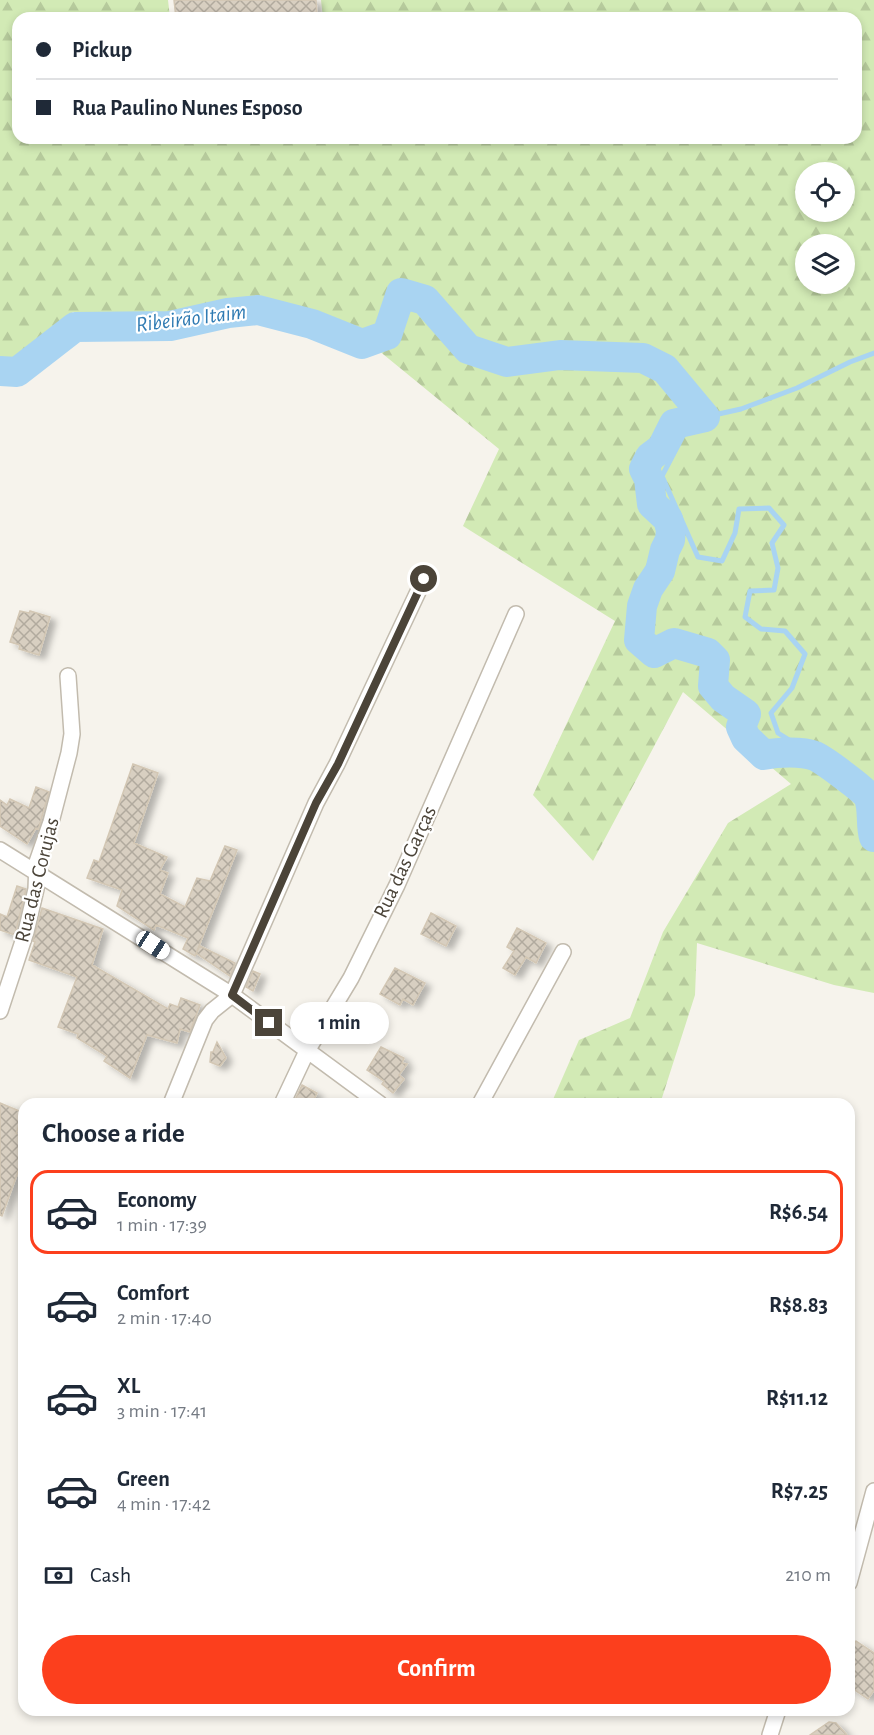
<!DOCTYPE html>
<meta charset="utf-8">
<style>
:root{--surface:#fff;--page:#f6f6f7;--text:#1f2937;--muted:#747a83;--line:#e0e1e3;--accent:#fc3f1d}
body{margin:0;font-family:"Alegreya Sans",sans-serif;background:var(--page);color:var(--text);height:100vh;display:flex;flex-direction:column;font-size:22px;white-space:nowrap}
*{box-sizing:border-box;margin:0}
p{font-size:20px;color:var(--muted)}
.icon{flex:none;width:33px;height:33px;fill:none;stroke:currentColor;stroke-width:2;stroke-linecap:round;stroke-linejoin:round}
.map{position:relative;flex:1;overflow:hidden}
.sheet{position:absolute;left:18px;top:1098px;width:837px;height:618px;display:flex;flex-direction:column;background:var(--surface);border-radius:18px;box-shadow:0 3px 9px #0003}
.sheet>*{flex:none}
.top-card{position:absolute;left:12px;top:12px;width:850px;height:132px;border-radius:18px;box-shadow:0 3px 9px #0003;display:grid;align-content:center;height:132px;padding:0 24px;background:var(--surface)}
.fabs{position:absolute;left:795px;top:162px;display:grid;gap:12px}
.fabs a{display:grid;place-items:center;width:60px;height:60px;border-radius:50%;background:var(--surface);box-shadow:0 3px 9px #0003;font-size:30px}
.end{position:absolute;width:27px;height:27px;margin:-14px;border:8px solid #4b4439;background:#fff;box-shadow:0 0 0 3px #fff}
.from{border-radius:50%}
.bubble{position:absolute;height:42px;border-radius:21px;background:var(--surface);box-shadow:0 3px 9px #0003;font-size:20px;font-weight:700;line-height:42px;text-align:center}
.car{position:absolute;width:18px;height:36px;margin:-18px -9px;border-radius:8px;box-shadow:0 0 4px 2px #0007;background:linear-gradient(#fff 24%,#345 0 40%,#fff 0 76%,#345 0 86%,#fff 0)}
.top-card b{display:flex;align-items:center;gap:21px;height:57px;font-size:22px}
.top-card b+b{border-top:2px solid var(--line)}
.top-card i{width:15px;height:15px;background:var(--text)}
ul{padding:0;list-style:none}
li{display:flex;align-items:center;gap:18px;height:84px;margin:0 12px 9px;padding:0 12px;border:3px solid transparent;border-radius:18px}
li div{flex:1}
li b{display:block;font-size:22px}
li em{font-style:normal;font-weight:700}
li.on{border-color:var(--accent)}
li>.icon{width:54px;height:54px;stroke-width:1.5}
h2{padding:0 24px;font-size:27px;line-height:72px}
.pay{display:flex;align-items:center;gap:15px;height:66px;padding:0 24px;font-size:22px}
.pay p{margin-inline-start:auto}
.action{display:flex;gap:12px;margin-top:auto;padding:12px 24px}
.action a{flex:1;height:69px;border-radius:36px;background:var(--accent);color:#fff;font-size:24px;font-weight:700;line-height:69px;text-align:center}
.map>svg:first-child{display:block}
.forest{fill:url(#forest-firs);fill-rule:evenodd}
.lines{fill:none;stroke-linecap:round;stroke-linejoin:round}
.stream{stroke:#a9d4f2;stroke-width:5}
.river{stroke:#a9d4f2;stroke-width:30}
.building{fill:url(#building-cross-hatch);stroke:#d3c7b4;stroke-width:1.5;filter:url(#shadow)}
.street-casing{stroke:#c2bbae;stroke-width:18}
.street{stroke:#fff;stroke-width:15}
.route{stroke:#4b4439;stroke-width:8}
.labels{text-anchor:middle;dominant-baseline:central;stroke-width:4.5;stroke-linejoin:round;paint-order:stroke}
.street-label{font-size:21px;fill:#4b4439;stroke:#fff}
.water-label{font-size:22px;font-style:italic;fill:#2e7ab2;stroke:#fff}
</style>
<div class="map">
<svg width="874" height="1735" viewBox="0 0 874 1735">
<defs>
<pattern id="forest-firs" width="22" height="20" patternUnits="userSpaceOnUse" patternTransform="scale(1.5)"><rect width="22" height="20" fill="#d2eab5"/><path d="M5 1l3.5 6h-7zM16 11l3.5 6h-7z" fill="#b6ca9c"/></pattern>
<pattern id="building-cross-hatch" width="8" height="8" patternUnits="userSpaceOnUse" patternTransform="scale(1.5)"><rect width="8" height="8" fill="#d8cfc1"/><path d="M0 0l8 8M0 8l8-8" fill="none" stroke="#b1aa9e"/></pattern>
<filter id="shadow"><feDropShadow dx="6" dy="4" stdDeviation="3" flood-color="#0004"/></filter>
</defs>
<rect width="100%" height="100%" fill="#f6f3ec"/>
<path class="forest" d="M 0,0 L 168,0 L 170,18 L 18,18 L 18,138 L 856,138 L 856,18 L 323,18 L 321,0 L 874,0 L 874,993 L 834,985 L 697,943 L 695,995 L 660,1104 L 551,1104 L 579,1040 L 630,1018 L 663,932 L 728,823 L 791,784 L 683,692 L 593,861 L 533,795 L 615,621 L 463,526 L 499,449 L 356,332 L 256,299 L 173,313 L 73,312 L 15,360 L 0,360 ZM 806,172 L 844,172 L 844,212 L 806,212 ZM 806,244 L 844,244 L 844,284 L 806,284 Z"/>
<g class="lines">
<path class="stream" d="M 815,756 L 778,733 L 771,713 L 792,688 L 805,654 L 785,631 L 761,629 L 745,617 L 750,591 L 774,590 L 778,568 L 772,543 L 784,525 L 769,508 L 739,509 L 735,533 L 722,561 L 698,557 L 662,476 L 685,432 L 705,417 L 741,409 L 797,388 L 850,362 L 874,353"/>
<path class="river" d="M 0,371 L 17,372 L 75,327 L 170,326 L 228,313 L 258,310 L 312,324 L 362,344 L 387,335 L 401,293 L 425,300 L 468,349 L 507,362 L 560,355 L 643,358 L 665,369 L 705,417 L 674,424 L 662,448 L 650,457 L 644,469 L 649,479 L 652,504 L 668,519 L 671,530 L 670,540 L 665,550 L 660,571 L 648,589 L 642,606 L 639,640 L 654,653 L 674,643 L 708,653 L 715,660 L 713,686 L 723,698 L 746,714 L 741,727 L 746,738 L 764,755 C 777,752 802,751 815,756 C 824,760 863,789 868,796 C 874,807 870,825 874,837"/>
</g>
<path class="building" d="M 174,0 L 316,0 L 317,18 L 176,18 Z
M 20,611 L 29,613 L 30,611 L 50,617 L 39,655 L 19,649 L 20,645 L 10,642 Z
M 133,764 L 158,773 L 134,843 L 167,857 L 160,870 L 168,873 L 160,894 L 185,907 L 197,878 L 210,881 L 225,846 L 237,850 L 195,956 L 183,949 L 188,938 L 156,925 L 154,930 L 117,906 L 122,890 L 87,878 L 94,860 L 99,862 Z
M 36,787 L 49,792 L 39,827 L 38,829 L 36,828 L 27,844 L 0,826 L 0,800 L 7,805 L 10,799 L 29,808 Z
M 17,886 L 26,889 L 15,935 L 0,930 L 0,914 L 7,917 Z
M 42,908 L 103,929 L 92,965 L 168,1009 L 170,1004 L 178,1007 L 181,998 L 200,1005 L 190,1032 L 180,1029 L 177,1043 L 147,1035 L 130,1078 L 104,1061 L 107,1056 L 77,1038 L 78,1034 L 58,1027 L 77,977 L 29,960 L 35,942 L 33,941 Z
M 431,913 L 456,926 L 446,946 L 421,934 Z
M 517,928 L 546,943 L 536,963 L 526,957 L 515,975 L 503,968 L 514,951 L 507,947 Z
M 200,946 L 235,963 L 230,976 L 196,953 Z
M 395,968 L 425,983 L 413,1005 L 403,999 L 400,1005 L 380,994 Z
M 253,971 L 260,974 L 253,991 L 246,987 Z
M 217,1042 L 226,1058 L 220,1066 L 210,1062 L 211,1052 L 213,1052 Z
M 381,1047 L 404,1058 L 402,1063 L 407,1064 L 399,1075 L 404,1079 L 393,1093 L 382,1084 L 384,1081 L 367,1070 Z
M 302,1085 L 317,1093 L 312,1104 L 293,1104 Z
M 0,1103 L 24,1113 L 16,1133 L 24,1137 L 24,1155 L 2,1216 L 0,1215 Z
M 856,1641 L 874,1653 L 874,1690 L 868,1699 L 849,1686 L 849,1651 Z
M 829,1722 L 836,1723 L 847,1735 L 810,1735 Z"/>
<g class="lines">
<defs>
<path id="street" d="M 0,850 L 232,995 L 380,1104
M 0,1011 L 26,932 L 36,889 L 37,862 L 51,822 L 69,753 L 72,734 L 68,676
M 171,1104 L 205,1020 L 212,1011 L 232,995 L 316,803 L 337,764 L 424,579
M 282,1104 L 307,1051 L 351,978 L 397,885 L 516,614
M 480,1104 L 563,952
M 849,1583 L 874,1491
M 770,1735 L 778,1710"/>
</defs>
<use href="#street" class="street-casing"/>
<use href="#street" class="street"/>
</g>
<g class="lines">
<path class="route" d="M 269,1023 L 232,995 L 316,803 L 338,764 L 424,579"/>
</g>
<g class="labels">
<g class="street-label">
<text transform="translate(405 862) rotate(-65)">Rua das Garças</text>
<text transform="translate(37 880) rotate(-76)">Rua das Corujas</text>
</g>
<g class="water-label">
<text transform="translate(191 318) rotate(-7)">Ribeirão Itaim</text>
</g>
</g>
</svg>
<div class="fabs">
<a><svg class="icon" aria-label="locate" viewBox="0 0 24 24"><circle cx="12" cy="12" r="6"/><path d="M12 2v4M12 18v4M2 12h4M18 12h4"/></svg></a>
<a><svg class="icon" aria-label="layers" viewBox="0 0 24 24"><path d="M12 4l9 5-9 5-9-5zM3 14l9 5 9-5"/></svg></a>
</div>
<i class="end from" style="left:424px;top:579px"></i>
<i class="end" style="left:269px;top:1023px"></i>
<div class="bubble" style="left:290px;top:1002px;width:99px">1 min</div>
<i class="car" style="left:153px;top:945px;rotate:123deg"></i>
<div class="top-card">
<b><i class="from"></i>Pickup</b>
<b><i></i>Rua Paulino Nunes Esposo</b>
</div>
<section class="sheet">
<h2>Choose a ride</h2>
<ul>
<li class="on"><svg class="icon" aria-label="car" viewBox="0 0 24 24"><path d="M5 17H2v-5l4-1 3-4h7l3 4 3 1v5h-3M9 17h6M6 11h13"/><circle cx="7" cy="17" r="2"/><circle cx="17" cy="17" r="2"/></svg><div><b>Economy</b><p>1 min · 17:39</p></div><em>R$6.54</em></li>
<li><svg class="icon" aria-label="car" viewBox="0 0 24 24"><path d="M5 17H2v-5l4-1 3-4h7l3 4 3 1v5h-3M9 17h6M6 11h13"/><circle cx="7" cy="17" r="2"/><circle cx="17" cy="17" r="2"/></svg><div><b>Comfort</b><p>2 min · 17:40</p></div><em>R$8.83</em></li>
<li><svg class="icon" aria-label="car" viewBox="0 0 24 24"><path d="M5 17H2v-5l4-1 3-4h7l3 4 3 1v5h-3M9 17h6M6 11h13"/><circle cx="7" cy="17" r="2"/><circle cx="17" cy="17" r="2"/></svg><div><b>XL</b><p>3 min · 17:41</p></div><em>R$11.12</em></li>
<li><svg class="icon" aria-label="car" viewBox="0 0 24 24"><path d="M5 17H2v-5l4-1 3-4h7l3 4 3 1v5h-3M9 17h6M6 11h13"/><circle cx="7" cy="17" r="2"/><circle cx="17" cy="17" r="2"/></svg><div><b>Green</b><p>4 min · 17:42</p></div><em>R$7.25</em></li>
</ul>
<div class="pay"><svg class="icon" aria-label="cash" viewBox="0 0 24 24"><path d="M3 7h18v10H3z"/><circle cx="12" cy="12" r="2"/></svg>Cash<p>210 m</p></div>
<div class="action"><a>Confirm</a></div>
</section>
</div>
